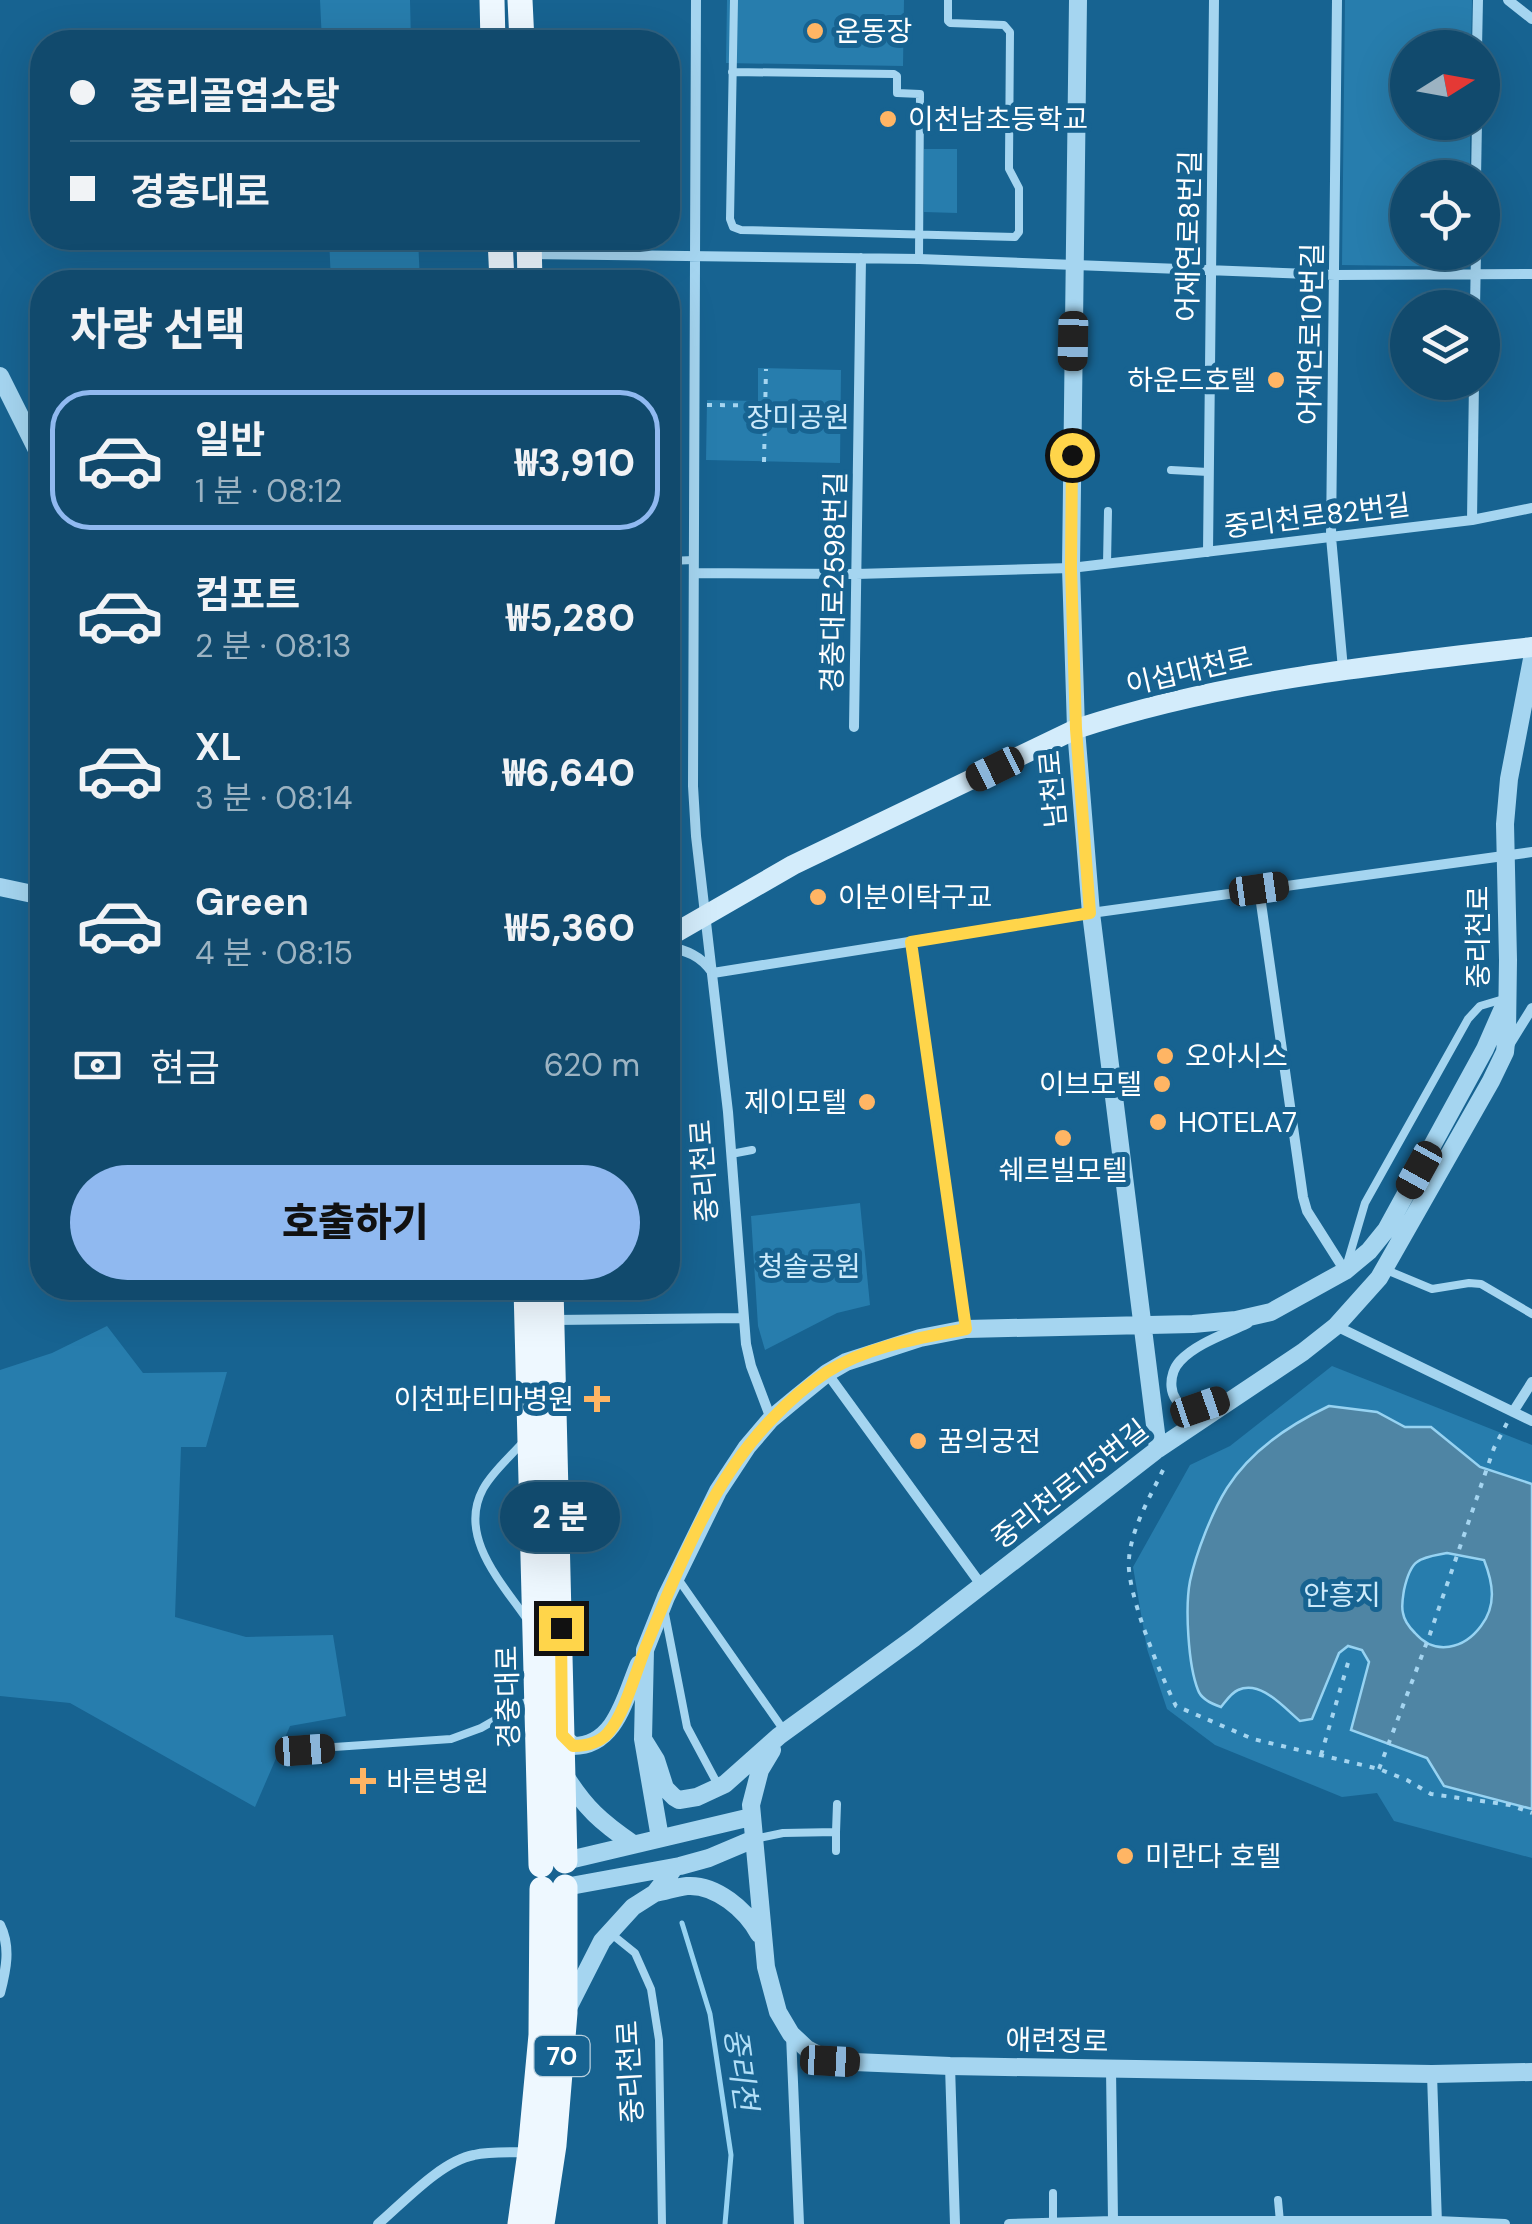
<!DOCTYPE html>
<html lang="ko">
<meta charset="utf-8">
<style>
:root{--surface:#114a6d;--page:#1a5172;--text:#f1f3f6;--muted:#9cb3c2;--line:#306280;--accent:#90b9f0}
body{margin:0;font-family:"DM Sans","Noto Sans KR",sans-serif;background:var(--page);color:var(--text);height:100vh;display:flex;flex-direction:column;font-size:38px;white-space:nowrap}
*{box-sizing:border-box;margin:0}
p{font-size:32px;color:var(--muted)}
.icon{flex:none;width:55px;height:55px;fill:none;stroke:currentColor;stroke-width:2;stroke-linecap:round;stroke-linejoin:round}
.map{position:relative;flex:1;overflow:hidden}
.panel{position:absolute;left:30px;top:270px;width:650px;height:1030px;display:flex;flex-direction:column;background:var(--surface);border-radius:40px;box-shadow:0 10px 40px #0002,0 0 0 2px var(--line)}
.panel>*{flex:none}
.hud{position:absolute;left:30px;top:30px;width:650px;height:220px;border-radius:40px;box-shadow:0 10px 40px #0002,0 0 0 2px var(--line);display:grid;align-content:center;height:220px;padding:0 40px;background:var(--surface)}
.needle{width:65px;rotate:79deg}
.tools{position:absolute;left:1390px;top:30px;display:grid;gap:20px}
.tools a{display:grid;place-items:center;width:110px;height:110px;border-radius:50%;background:var(--surface);box-shadow:0 10px 40px #0002,0 0 0 2px var(--line);font-size:50px}
.end{position:absolute;width:45px;height:45px;margin:-22px;border:12px solid #ffd54a;background:#111;box-shadow:0 0 0 5px #111}
.from{border-radius:50%}
.bubble{position:absolute;height:70px;border-radius:35px;background:var(--surface);box-shadow:0 10px 40px #0002,0 0 0 2px var(--line);font-size:32px;font-weight:800;line-height:70px;text-align:center}
.car{position:absolute;width:30px;height:60px;margin:-30px -15px;border-radius:12px;box-shadow:0 0 8px 2px #0007;background:linear-gradient(#222 24%,#8ab4d8 0 40%,#222 0 76%,#8ab4d8 0 86%,#222 0)}
.hud b{display:flex;align-items:center;gap:35px;height:95px;font-size:38px}
.hud b+b{border-top:2px solid var(--line)}
.hud i{width:25px;height:25px;background:var(--text)}
ul{padding:0;list-style:none}
li{display:flex;align-items:center;gap:30px;height:140px;margin:0 20px 15px;padding:0 20px;border:5px solid transparent;border-radius:40px}
li div{flex:1}
li b{display:block;font-size:38px}
li em{font-style:normal;font-weight:800}
li.current{border-color:var(--accent)}
li>.icon{width:90px;height:90px;stroke-width:1.5}
h2{padding:0 40px;font-size:45px;line-height:120px}
.pay{display:flex;align-items:center;gap:25px;height:110px;padding:0 40px;font-size:38px}
.pay p{margin-inline-start:auto}
.action{display:flex;gap:20px;margin-top:auto;padding:20px 40px}
.action a{flex:1;height:115px;border-radius:60px;background:var(--accent);color:#111;font-size:40px;font-weight:800;line-height:115px;text-align:center}
.map>svg:first-child{display:block}
.green{fill:#277dad}
.water{fill:#4f85a4;stroke:#97d3f2;stroke-width:2.5;fill-rule:evenodd}
.lines{fill:none;stroke-linecap:round;stroke-linejoin:round}
.stream{stroke:#97d3f2;stroke-width:5}
.path{stroke:#a5d5f0;stroke-width:4;stroke-dasharray:5 8;stroke-linecap:butt}
.service{stroke:#a5d5f0;stroke-width:8}
.minor{stroke:#a5d5f0;stroke-width:10}
.tertiary{stroke:#a5d5f0;stroke-width:18}
.secondary{stroke:#d3ecfb;stroke-width:20}
.primary{stroke:#eef8ff;stroke-width:25}
.route{stroke:#ffd54a;stroke-width:12}
.poi-dot{fill:#ffb564;stroke:#176391;stroke-width:4}
.labels{text-anchor:middle;dominant-baseline:central;stroke-width:10;stroke-linejoin:round;paint-order:stroke}
.shield{fill:#176391;stroke:#b9d0de;stroke-width:2.5}
.shield-label{font-size:25px;font-weight:bold;fill:#fff}
.poi-label{font-size:28px;fill:#fff;stroke:#176391;text-anchor:start}
.street-label{font-size:28px;fill:#fff;stroke:#176391}
.park-label{font-size:28px;fill:#cceafb;stroke:#176391}
.water-label{font-size:30px;font-style:italic;fill:#b1def7;stroke:#176391}
</style>
<div class="map">
<svg width="1532" height="2224" viewBox="0 0 1532 2224">
<rect width="100%" height="100%" fill="#176391"/>
<path class="green" d="M 320,0 L 410,0 L 411,42 L 322,42 Z
M 727,0 L 904,0 L 903,66 L 726,63 Z
M 1345,0 L 1472,0 L 1471,47 L 1408,48 L 1408,122 L 1470,123 L 1470,177 L 1408,178 L 1408,252 L 1469,253 L 1469,267 L 1342,265 Z
M 924,149 L 957,149 L 957,213 L 924,212 Z
M 329,238 L 418,238 L 420,282 L 331,282 Z
M 758,368 L 841,370 L 840,463 L 706,460 L 707,400 L 758,401 Z
M 860,1203 L 870,1305 L 837,1313 L 765,1350 L 758,1326 L 751,1216 Z
M 107,1326 L 143,1373 L 227,1372 L 206,1447 L 181,1447 L 175,1617 L 246,1637 L 333,1635 L 346,1716 L 290,1726 L 255,1807 L 70,1703 L 0,1696 L 0,1370 L 52,1353 Z
M 1332,1366 L 1532,1445 L 1532,1858 L 1394,1821 L 1377,1793 L 1342,1797 L 1215,1745 L 1167,1709 L 1147,1649 L 1133,1567 L 1190,1465 L 1230,1446 Z"/>
<path class="water" d="M 1329,1406 L 1377,1412 L 1405,1427 L 1431,1427 L 1480,1467 L 1532,1484 L 1532,1809 L 1444,1786 L 1427,1758 L 1351,1730 L 1369,1662 L 1362,1650 L 1348,1646 L 1339,1653 L 1312,1719 L 1300,1721 C 1285,1709 1261,1679 1238,1690 C 1231,1693 1226,1701 1221,1707 C 1212,1704 1201,1699 1198,1690 C 1188,1665 1185,1607 1190,1581 C 1196,1553 1212,1512 1227,1488 C 1251,1450 1289,1425 1329,1406 ZM 1447,1553 L 1484,1560 C 1493,1583 1497,1605 1481,1626 C 1464,1649 1435,1656 1415,1633 C 1410,1628 1404,1620 1403,1613 C 1401,1606 1403,1597 1404,1590 C 1406,1581 1410,1567 1417,1562 C 1425,1556 1438,1555 1447,1553 Z"/>
<g class="lines">
<path class="stream" d="M 682,1923 L 710,2014 L 731,2155 L 725,2224"/>
<path class="path" d="M 707,405 L 841,406
M 764,462 L 766,369
M 1163,1470 C 1150,1497 1132,1527 1129,1558 C 1125,1590 1161,1676 1176,1706 L 1253,1739 L 1379,1769 L 1407,1780 L 1431,1794 L 1510,1805 L 1532,1813
M 1321,1755 L 1350,1656
M 1379,1769 L 1430,1634 L 1494,1448 L 1507,1423
M 1028,2026 L 1029,2051"/>
<path class="service" d="M 734,0 L 730,219 L 733,227 L 741,230 L 1015,237 L 1019,232 L 1019,188 L 1009,169 L 1009,162 L 1010,32 L 1004,25 L 950,23 L 948,21 L 948,0
M 732,72 L 894,74 L 897,76 L 897,93 L 920,94 L 919,259
M 1171,470 L 1208,472
M 668,561 L 694,560
M 1107,564 L 1108,511
M 731,1154 L 752,1150
M 1347,1264 L 1365,1203 L 1468,1019 L 1480,1006 L 1507,998
M 1384,1269 L 1432,1289 L 1469,1283 L 1481,1284 L 1532,1314
M 523,1442 C 510,1457 492,1472 483,1489 C 457,1537 503,1584 528,1621
M 676,1576 L 785,1732
M 665,1614 L 687,1727 L 718,1785
M 305,1749 L 451,1739 L 481,1728 L 533,1698
M 836,1832 L 837,1804
M 754,1839 L 783,1833 L 836,1832 L 836,1851
M 609,1932 L 635,1953 L 651,1989 L 659,2040 L 662,2224
M 1053,2193 L 1053,2222
M 1278,2200 L 1280,2222"/>
<path class="minor" d="M 696,0 L 693,786 L 696,836 L 728,1112 L 746,1344 L 751,1366 L 771,1419
M 1337,0 L 1331,537 L 1343,669
M 1508,0 L 1532,19
M 1477,48 L 1478,0
M 1476,178 L 1477,122
M 529,254 L 919,259 L 1335,275 L 1532,274
M 1475,308 L 1476,252
M 1472,520 L 1474,382
M 1208,552 L 1214,0
M 695,573 L 856,574 L 1071,568 L 1472,520 L 1532,508
M 854,727 L 861,258
M 1259,889 L 1303,1197 L 1307,1211 L 1345,1271
M 911,942 L 966,1329
M 668,947 C 686,950 701,956 712,972
M 713,973 L 1091,913 L 1532,852
M 1509,1045 L 1532,1008
M 554,1320 L 743,1318
M 1336,1326 L 1532,1421
M 827,1373 L 982,1586
M 1224,1398 C 1214,1402 1198,1411 1187,1407 C 1167,1401 1168,1374 1180,1361 C 1197,1343 1226,1334 1248,1323
M 1513,1412 L 1532,1382
M 0,1925 C 11,1947 6,1970 0,1993
M 791,2035 L 799,2224
M 950,2066 L 955,2224
M 1111,2069 L 1113,2221
M 1432,2074 L 1437,2224
M 378,2224 C 403,2203 441,2161 474,2155 C 491,2151 511,2153 529,2152
M 1009,2224 L 1113,2221 L 1437,2221 L 1505,2224"/>
<path class="tertiary" d="M 1078,0 L 1071,568 L 1076,729 L 1091,913 L 1158,1449
M 0,376 L 42,460
M 0,887 L 42,896
M 562,1735 L 573,1746 C 616,1746 625,1697 639,1664
M 643,1739 L 656,1760 L 665,1788 L 674,1797 L 679,1800 L 697,1797 L 725,1784 L 779,1736 L 914,1638 L 1158,1449 L 1303,1352 L 1336,1326 L 1379,1278 L 1491,1081 L 1505,1052 L 1507,1032 L 1508,960 L 1505,824 L 1509,779 L 1532,659
M 772,1750 L 760,1770 L 751,1805 L 766,1967 L 778,2012 L 791,2034 L 807,2049 L 830,2061 L 950,2066 L 1432,2074 L 1532,2072
M 564,1774 C 585,1808 601,1822 633,1844
M 660,1838 L 643,1739 L 645,1650 L 666,1597 L 718,1491 L 747,1447 L 771,1419 L 795,1399 L 827,1373 L 846,1362 L 920,1338 L 966,1329 L 1193,1324 L 1236,1320 L 1271,1312 L 1345,1271 L 1369,1251 L 1386,1230 L 1485,1049 L 1503,1008
M 565,1861 L 751,1817
M 565,1887 L 680,1866 L 709,1858 L 754,1839
M 655,1893 C 666,1891 677,1887 687,1886 C 716,1884 746,1910 759,1934
M 568,2008 L 602,1941 L 633,1907 L 655,1893 L 675,1867"/>
<path class="secondary" d="M 668,937 L 793,865 L 1076,729 C 1224,680 1378,665 1532,647"/>
<path class="primary" d="M 492,0 L 493,42
M 520,0 L 522,42
M 500,238 L 502,282
M 529,238 L 530,282
M 526,1288 L 541,1865
M 551,1288 L 565,1861
M 520,2224 L 530,2152 L 541,2035 L 542,1889
M 542,2224 L 554,2145 L 565,2013 L 565,1887"/>
</g>
<g class="lines">
<path class="route" d="M 561,1628 L 562,1735 L 573,1746 C 585,1746 599,1743 608,1733 C 625,1713 635,1674 645,1649 C 677,1571 710,1484 769,1422 C 786,1404 807,1385 827,1372 C 867,1346 920,1338 966,1329 L 911,942 L 1090,913 L 1076,729 L 1071,568 L 1072,455"/>
</g>
<g class="poi-dot">
<circle cx="815" cy="31" r="10"/>
<circle cx="888" cy="119" r="10"/>
<circle cx="1276" cy="380" r="10"/>
<circle cx="818" cy="897" r="10"/>
<circle cx="1165" cy="1056" r="10"/>
<circle cx="1162" cy="1084" r="10"/>
<circle cx="867" cy="1102" r="10"/>
<circle cx="1158" cy="1122" r="10"/>
<circle cx="1063" cy="1138" r="10"/>
<path d="M592 1384h10v10h10v10h-10v10h-10v-10h-10v-10h10z"/>
<circle cx="918" cy="1441" r="10"/>
<path d="M358 1766h10v10h10v10h-10v10h-10v-10h-10v-10h10z"/>
<circle cx="1125" cy="1856" r="10"/>
</g>
<g class="labels">
<rect class="shield" x="534.5" y="2036" width="55" height="40" rx="8"/>
<g class="shield-label">
<text x="562" y="2056">70</text>
</g>
<g class="poi-label">
<text x="835" y="31">운동장</text>
<text x="908" y="119">이천남초등학교</text>
<text x="1256" y="380" text-anchor="end">하운드호텔</text>
<text x="838" y="897">이분이탁구교</text>
<text x="1185" y="1056">오아시스</text>
<text x="1142" y="1084" text-anchor="end">이브모텔</text>
<text x="847" y="1102" text-anchor="end">제이모텔</text>
<text x="1178" y="1122">HOTELA7</text>
<text x="1063" y="1170" text-anchor="middle">쉐르빌모텔</text>
<text x="574" y="1399" text-anchor="end">이천파티마병원</text>
<text x="938" y="1441">꿈의궁전</text>
<text x="386" y="1781">바른병원</text>
<text x="1145" y="1856">미란다 호텔</text>
</g>
<g class="street-label">
<text transform="translate(1189 236) rotate(-89)">어재연로8번길</text>
<text transform="translate(1311 334) rotate(-89)">어재연로10번길</text>
<text transform="translate(1317 516) rotate(-7)">중리천로82번길</text>
<text transform="translate(834 582) rotate(-89)">경충대로2598번길</text>
<text transform="translate(1189 671) rotate(-13)">이섭대천로</text>
<text transform="translate(1053 789) rotate(-95)">남천로</text>
<text transform="translate(1478 937) rotate(-90)">중리천로</text>
<text transform="translate(704 1171) rotate(-94)">중리천로</text>
<text transform="translate(1070 1484) rotate(-38)">중리천로115번길</text>
<text transform="translate(508 1697) rotate(-91)">경충대로</text>
<text transform="translate(1057 2041) rotate(1)">애련정로</text>
<text transform="translate(630 2072) rotate(-93)">중리천로</text>
</g>
<g class="park-label">
<text x="798" y="417">장미공원</text>
<text x="809" y="1266">청솔공원</text>
<text x="1342" y="1595">안흥지</text>
</g>
<g class="water-label">
<text transform="translate(741 2069) rotate(82)">중리천</text>
</g>
</g>
</svg>
<div class="tools">
<a><svg class="needle" viewBox="-14 -14 28 28"><path d="M0-13l5 13h-10z" fill="#e53935"/><path d="M0 13l5-13h-10z" fill="#9cb3c2"/></svg></a>
<a><svg class="icon" aria-label="locate" viewBox="0 0 24 24"><circle cx="12" cy="12" r="6"/><path d="M12 2v4M12 18v4M2 12h4M18 12h4"/></svg></a>
<a><svg class="icon" aria-label="layers" viewBox="0 0 24 24"><path d="M12 4l9 5-9 5-9-5zM3 14l9 5 9-5"/></svg></a>
</div>
<i class="end from" style="left:1072px;top:455px"></i>
<i class="end" style="left:561px;top:1628px"></i>
<div class="bubble" style="left:500px;top:1482px;width:120px">2 분</div>
<i class="car" style="left:1073px;top:341px;rotate:181deg"></i>
<i class="car" style="left:995px;top:769px;rotate:244deg"></i>
<i class="car" style="left:1259px;top:889px;rotate:82deg"></i>
<i class="car" style="left:1419px;top:1170px;rotate:209deg"></i>
<i class="car" style="left:1200px;top:1407px;rotate:71deg"></i>
<i class="car" style="left:305px;top:1750px;rotate:86deg"></i>
<i class="car" style="left:830px;top:2061px;rotate:93deg"></i>
<div class="hud">
<b><i class="from"></i>중리골염소탕</b>
<b><i></i>경충대로</b>
</div>
<section class="panel">
<h2>차량 선택</h2>
<ul>
<li class="current"><svg class="icon" aria-label="car" viewBox="0 0 24 24"><path d="M5 17H2v-5l4-1 3-4h7l3 4 3 1v5h-3M9 17h6M6 11h13"/><circle cx="7" cy="17" r="2"/><circle cx="17" cy="17" r="2"/></svg><div><b>일반</b><p>1 분 · 08:12</p></div><em>₩3,910</em></li>
<li><svg class="icon" aria-label="car" viewBox="0 0 24 24"><path d="M5 17H2v-5l4-1 3-4h7l3 4 3 1v5h-3M9 17h6M6 11h13"/><circle cx="7" cy="17" r="2"/><circle cx="17" cy="17" r="2"/></svg><div><b>컴포트</b><p>2 분 · 08:13</p></div><em>₩5,280</em></li>
<li><svg class="icon" aria-label="car" viewBox="0 0 24 24"><path d="M5 17H2v-5l4-1 3-4h7l3 4 3 1v5h-3M9 17h6M6 11h13"/><circle cx="7" cy="17" r="2"/><circle cx="17" cy="17" r="2"/></svg><div><b>XL</b><p>3 분 · 08:14</p></div><em>₩6,640</em></li>
<li><svg class="icon" aria-label="car" viewBox="0 0 24 24"><path d="M5 17H2v-5l4-1 3-4h7l3 4 3 1v5h-3M9 17h6M6 11h13"/><circle cx="7" cy="17" r="2"/><circle cx="17" cy="17" r="2"/></svg><div><b>Green</b><p>4 분 · 08:15</p></div><em>₩5,360</em></li>
</ul>
<div class="pay"><svg class="icon" aria-label="cash" viewBox="0 0 24 24"><path d="M3 7h18v10H3z"/><circle cx="12" cy="12" r="2"/></svg>현금<p>620 m</p></div>
<div class="action"><a>호출하기</a></div>
</section>
</div>
